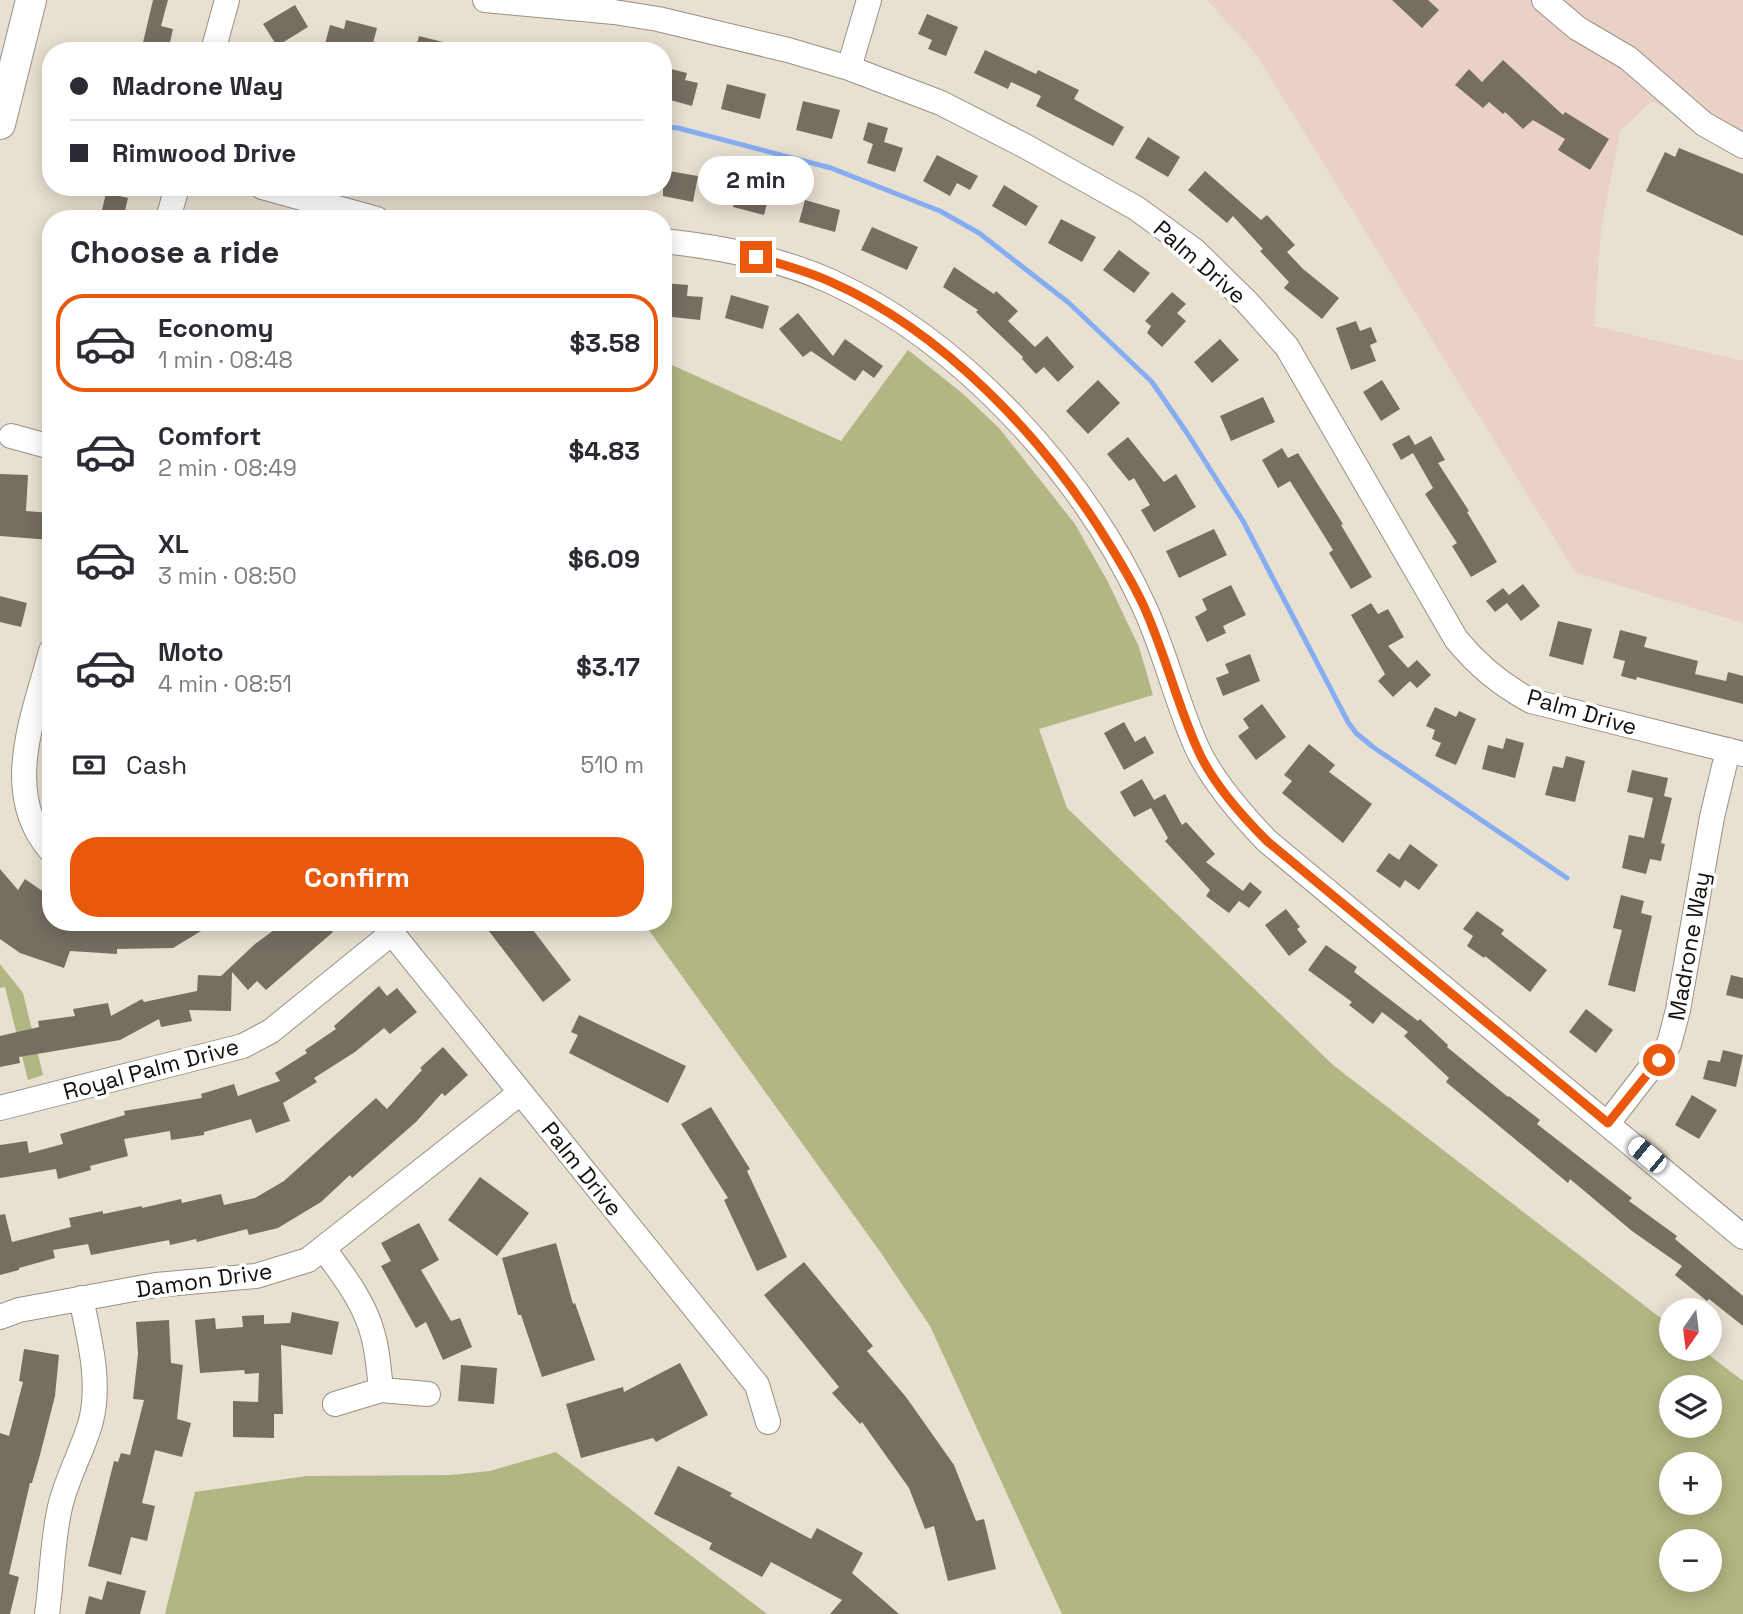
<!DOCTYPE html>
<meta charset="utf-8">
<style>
:root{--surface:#fff;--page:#f2f2f3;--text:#2b2b33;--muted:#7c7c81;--line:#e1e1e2;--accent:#ea580c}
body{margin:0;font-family:"Space Grotesk",sans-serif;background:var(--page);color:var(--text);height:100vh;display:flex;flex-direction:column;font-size:26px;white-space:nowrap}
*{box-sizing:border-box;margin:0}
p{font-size:23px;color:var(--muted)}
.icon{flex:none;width:38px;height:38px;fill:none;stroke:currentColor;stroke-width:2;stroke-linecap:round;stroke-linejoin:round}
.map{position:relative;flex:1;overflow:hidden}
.sheet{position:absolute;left:42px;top:210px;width:630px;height:721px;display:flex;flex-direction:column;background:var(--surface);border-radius:28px;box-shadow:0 4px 18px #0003}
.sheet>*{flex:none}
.top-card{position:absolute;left:42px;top:42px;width:630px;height:154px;border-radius:28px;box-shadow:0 4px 18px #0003;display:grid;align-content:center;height:154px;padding:0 28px;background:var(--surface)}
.needle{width:46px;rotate:194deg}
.buttons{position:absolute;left:1659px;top:1298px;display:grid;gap:14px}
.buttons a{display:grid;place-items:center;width:63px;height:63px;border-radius:50%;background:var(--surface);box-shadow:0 4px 18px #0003;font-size:35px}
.end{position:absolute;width:32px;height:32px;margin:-16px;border:9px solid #ea580c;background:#fff;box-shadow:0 0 0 4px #fff}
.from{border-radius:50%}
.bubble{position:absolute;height:49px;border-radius:24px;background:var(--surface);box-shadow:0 4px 18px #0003;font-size:23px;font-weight:700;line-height:49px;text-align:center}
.car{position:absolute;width:21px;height:42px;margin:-21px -10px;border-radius:9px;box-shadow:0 0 5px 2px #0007;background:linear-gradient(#fff 24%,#345 0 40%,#fff 0 76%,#345 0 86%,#fff 0)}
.top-card b{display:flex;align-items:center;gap:24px;height:66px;font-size:26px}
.top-card b+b{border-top:2px solid var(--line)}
.top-card i{width:18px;height:18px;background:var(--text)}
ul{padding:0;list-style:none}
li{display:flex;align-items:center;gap:21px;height:98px;margin:0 14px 10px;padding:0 14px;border:4px solid transparent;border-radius:28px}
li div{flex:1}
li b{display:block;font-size:26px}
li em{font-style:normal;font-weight:700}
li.current{border-color:var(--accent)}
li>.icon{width:63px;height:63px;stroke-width:1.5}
h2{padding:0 28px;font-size:32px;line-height:84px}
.pay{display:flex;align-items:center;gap:18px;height:77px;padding:0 28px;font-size:26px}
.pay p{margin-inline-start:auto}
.cta{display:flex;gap:14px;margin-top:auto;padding:14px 28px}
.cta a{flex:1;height:80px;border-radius:28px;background:var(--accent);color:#fff;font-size:28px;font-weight:700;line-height:80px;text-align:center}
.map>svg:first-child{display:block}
.education{fill:#e9d1c8}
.green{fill:#b2b682;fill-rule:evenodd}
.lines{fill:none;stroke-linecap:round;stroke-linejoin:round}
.stream{stroke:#86adf2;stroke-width:5}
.building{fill:#766e61}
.minor-casing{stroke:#999284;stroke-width:26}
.major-casing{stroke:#999284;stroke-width:32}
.minor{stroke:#fff;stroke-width:24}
.major{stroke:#fff;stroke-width:30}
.route{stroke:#ea580c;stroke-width:9}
.labels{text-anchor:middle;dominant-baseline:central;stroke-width:7;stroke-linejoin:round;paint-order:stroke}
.street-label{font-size:23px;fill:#14110c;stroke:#fff}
</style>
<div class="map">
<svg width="1743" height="1614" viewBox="0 0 1743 1614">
<rect width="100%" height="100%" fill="#e8e0d1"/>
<path class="education" d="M 1207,0 L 1743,0 L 1743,153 L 1652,101 L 1620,131 L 1601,229 L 1594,326 L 1743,361 L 1743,623 L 1575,572 L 1256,54 Z"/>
<path class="green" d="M 908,350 L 962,393 L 999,428 L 1075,524 L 1108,582 L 1139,647 L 1153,695 L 1039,729 L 1067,808 L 1333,1065 L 1671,1326 L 1671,1349 L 1701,1349 L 1743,1381 L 1743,1614 L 1062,1614 L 930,1326 L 881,1253 L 643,922 L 663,922 L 663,361 L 841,441 ZM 1671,1388 L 1710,1388 L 1710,1426 L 1671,1426 ZM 1671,1465 L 1710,1465 L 1710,1503 L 1671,1503 ZM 1671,1542 L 1710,1542 L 1710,1580 L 1671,1580 Z
M 0,964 L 23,993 L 43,1075 L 28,1080 L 5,987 L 0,988 Z
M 556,1452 L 767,1614 L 165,1614 L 195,1492 L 307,1476 L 451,1475 L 490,1471 Z"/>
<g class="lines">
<path class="stream" d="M 663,127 L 678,128 L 831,168 L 940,211 L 979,233 L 1069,303 L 1152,382 L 1187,433 L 1243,521 L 1348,722 L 1356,733 L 1373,747 L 1567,878"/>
</g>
<path class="building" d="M 153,0 L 168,0 L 161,26 L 173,29 L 168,51 L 141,51 Z
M 1392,0 L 1428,0 L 1439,10 L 1422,28 Z
M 295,5 L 308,27 L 277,46 L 263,24 Z
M 927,14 L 958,27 L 946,56 L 928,49 L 932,40 L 918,34 Z
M 346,20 L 377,28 L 372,47 L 359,43 L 357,51 L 324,48 L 330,25 L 344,29 Z
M 419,36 L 459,46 L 458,51 L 415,51 Z
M 985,50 L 1036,74 L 1038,70 L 1079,90 L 1074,99 L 1124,127 L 1113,146 L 1036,106 L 1041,96 L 1011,82 L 1008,89 L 974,73 Z
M 1503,60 L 1563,115 L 1565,112 L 1609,139 L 1590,170 L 1558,150 L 1565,139 L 1533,120 L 1523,129 L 1505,112 L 1503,114 L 1489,102 L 1483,108 L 1455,85 L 1469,69 L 1482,82 Z
M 663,67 L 687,73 L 685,80 L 698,83 L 692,106 L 663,98 Z
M 727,84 L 766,94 L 760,119 L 721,109 Z
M 803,101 L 840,110 L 832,139 L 796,130 Z
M 868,122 L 888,128 L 884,142 L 903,148 L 895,172 L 867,163 L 873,144 L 863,140 Z
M 1148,137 L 1180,157 L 1168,177 L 1135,158 Z
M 1679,148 L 1743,174 L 1743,236 L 1646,191 L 1665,152 L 1675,157 Z
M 937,155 L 978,176 L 970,190 L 957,183 L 950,196 L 923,181 Z
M 663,170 L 698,176 L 693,202 L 663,196 Z
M 1205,171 L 1261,220 L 1267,215 L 1295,245 L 1287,252 L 1303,269 L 1339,298 L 1322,319 L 1284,288 L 1289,282 L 1260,251 L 1263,249 L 1233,216 L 1227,223 L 1188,190 Z
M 728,172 L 772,183 L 764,215 L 733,207 L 735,197 L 723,194 Z
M 1004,185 L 1038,206 L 1026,226 L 992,206 Z
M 106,193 L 128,198 L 123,219 L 100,219 Z
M 805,200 L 840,210 L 835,232 L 799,222 Z
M 1061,219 L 1096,237 L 1082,262 L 1048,243 Z
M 872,227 L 918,247 L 907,270 L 861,250 Z
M 1119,250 L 1150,273 L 1134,293 L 1103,270 Z
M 954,267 L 994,294 L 996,291 L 1018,311 L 1008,321 L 1035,347 L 1047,336 L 1074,367 L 1058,382 L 1044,367 L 1036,374 L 1022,359 L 1023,357 L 976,312 L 978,310 L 943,287 Z
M 663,283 L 688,285 L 687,296 L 703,297 L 700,320 L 663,316 Z
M 1172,292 L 1186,304 L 1177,313 L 1186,321 L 1162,347 L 1147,333 L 1151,326 L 1145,321 Z
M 731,295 L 769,306 L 763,329 L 725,318 Z
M 798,313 L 833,356 L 845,339 L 883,366 L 874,378 L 863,370 L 855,381 L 811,351 L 803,357 L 779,329 Z
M 1356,321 L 1360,331 L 1371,327 L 1377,342 L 1370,345 L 1376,361 L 1351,370 L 1336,328 Z
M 1220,339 L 1239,360 L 1212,383 L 1194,362 Z
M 1098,380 L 1120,403 L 1088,434 L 1066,411 Z
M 1382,380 L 1400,409 L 1381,421 L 1363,392 Z
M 1263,397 L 1275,422 L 1231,441 L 1220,416 Z
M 1409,435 L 1415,445 L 1431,436 L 1445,460 L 1438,463 L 1469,511 L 1467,512 L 1497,562 L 1471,577 L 1452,546 L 1457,543 L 1425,494 L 1433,488 L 1413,453 L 1401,460 L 1392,444 Z
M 1128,437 L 1164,482 L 1176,474 L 1196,507 L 1154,532 L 1141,510 L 1150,505 L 1134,478 L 1129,481 L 1107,454 Z
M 1282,448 L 1288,458 L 1298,453 L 1343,524 L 1341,525 L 1372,577 L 1351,589 L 1329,553 L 1333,550 L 1290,481 L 1278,488 L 1262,460 Z
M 0,474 L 28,475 L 26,511 L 51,513 L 51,540 L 0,536 Z
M 1214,529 L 1227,555 L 1179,578 L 1166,551 Z
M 1523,584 L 1540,606 L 1521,621 L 1507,603 L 1495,612 L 1486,601 L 1503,588 L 1509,595 Z
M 1231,585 L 1246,615 L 1223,626 L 1226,633 L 1207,642 L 1195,617 L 1207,610 L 1202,599 Z
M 0,596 L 27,603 L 21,627 L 0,622 Z
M 1371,603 L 1378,614 L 1388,609 L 1404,637 L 1388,646 L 1408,668 L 1417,660 L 1431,675 L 1417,688 L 1410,681 L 1393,697 L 1378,681 L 1385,674 L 1351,615 Z
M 1558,621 L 1592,629 L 1583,665 L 1549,656 Z
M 1620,630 L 1647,637 L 1644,647 L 1698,661 L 1695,674 L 1726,681 L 1728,672 L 1743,676 L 1743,704 L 1637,677 L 1636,680 L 1621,676 L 1625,661 L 1613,658 Z
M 1250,654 L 1260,681 L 1223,696 L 1216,678 L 1229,673 L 1225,664 Z
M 1262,704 L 1286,737 L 1256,760 L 1238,736 L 1249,728 L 1243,719 Z
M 1435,707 L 1456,717 L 1459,711 L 1476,719 L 1456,765 L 1435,756 L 1441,743 L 1432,739 L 1435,730 L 1426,726 Z
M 1124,722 L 1135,742 L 1145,736 L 1154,753 L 1124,770 L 1104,733 Z
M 1506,738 L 1524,743 L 1515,778 L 1482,769 L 1488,745 L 1503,749 Z
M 1309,744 L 1335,765 L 1329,772 L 1372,804 L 1343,843 L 1282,793 L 1292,781 L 1284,775 Z
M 1566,756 L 1585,761 L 1575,802 L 1545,795 L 1553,766 L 1563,768 Z
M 1632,770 L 1668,778 L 1664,796 L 1672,798 L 1661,843 L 1665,844 L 1661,861 L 1650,859 L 1646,874 L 1622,868 L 1629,835 L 1644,838 L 1653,798 L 1627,792 Z
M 1142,779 L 1154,800 L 1165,794 L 1182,825 L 1186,822 L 1215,854 L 1206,862 L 1243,891 L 1250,882 L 1262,892 L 1249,908 L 1239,901 L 1229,913 L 1206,896 L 1210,890 L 1165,841 L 1168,838 L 1151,808 L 1134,817 L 1120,792 Z
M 1410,844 L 1438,865 L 1419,890 L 1405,880 L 1400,888 L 1376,871 L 1389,853 L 1399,860 Z
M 0,869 L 18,890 L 25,879 L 51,897 L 43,912 L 51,915 L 51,922 L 71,922 L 87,928 L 87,922 L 216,922 L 173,948 L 117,949 L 117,954 L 70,951 L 64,968 L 20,953 L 0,939 Z
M 1621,895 L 1644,901 L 1641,913 L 1652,916 L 1635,992 L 1608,985 L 1622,930 L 1613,928 Z
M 1286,909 L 1300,927 L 1297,929 L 1307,942 L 1289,956 L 1265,925 Z
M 1477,911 L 1504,930 L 1501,934 L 1547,970 L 1530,992 L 1485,956 L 1484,958 L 1467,946 L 1473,936 L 1463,929 Z
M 285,922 L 325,922 L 333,932 L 266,990 L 257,981 L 248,990 L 232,972 L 231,1011 L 189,1010 L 192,1021 L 161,1027 L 159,1019 L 120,1040 L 19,1057 L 20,1063 L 0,1067 L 0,1036 L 39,1027 L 38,1021 L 75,1016 L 73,1009 L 108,1003 L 111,1016 L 142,999 L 144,1002 L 197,991 L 198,975 L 221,976 L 255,944 Z
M 482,922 L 527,922 L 571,980 L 543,1002 Z
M 1326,945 L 1357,967 L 1354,972 L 1418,1021 L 1420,1019 L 1448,1045 L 1447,1047 L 1508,1097 L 1509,1096 L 1540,1120 L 1537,1124 L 1632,1198 L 1629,1201 L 1677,1236 L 1675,1239 L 1743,1296 L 1743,1326 L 1709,1299 L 1707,1301 L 1675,1275 L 1682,1266 L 1632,1231 L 1570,1179 L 1568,1183 L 1446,1082 L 1449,1078 L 1404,1036 L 1408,1032 L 1382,1012 L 1373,1024 L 1349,1005 L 1352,1002 L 1308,970 Z
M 1731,975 L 1743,978 L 1743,999 L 1726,995 Z
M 379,986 L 387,996 L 397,988 L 417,1012 L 390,1034 L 384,1028 L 355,1052 L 314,1078 L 317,1082 L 283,1103 L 290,1121 L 256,1133 L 251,1119 L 204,1132 L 204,1135 L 171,1140 L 170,1131 L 124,1139 L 128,1156 L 90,1166 L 91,1170 L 58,1179 L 56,1169 L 0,1178 L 0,1145 L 27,1141 L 29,1153 L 63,1144 L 60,1134 L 125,1115 L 124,1111 L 202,1098 L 201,1094 L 234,1084 L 238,1096 L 280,1081 L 275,1073 L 307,1053 L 305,1050 L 336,1029 L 334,1026 Z
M 1586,1009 L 1613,1030 L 1596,1053 L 1569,1032 Z
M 579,1015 L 686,1066 L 668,1103 L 569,1053 L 578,1035 L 571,1032 Z
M 443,1047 L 468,1075 L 445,1096 L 442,1093 L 416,1122 L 352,1178 L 350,1175 L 321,1202 L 278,1228 L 249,1235 L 247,1229 L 197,1242 L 196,1239 L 170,1245 L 169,1240 L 91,1255 L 88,1244 L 53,1250 L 55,1258 L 19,1268 L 19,1270 L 0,1275 L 0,1215 L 5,1214 L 12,1242 L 71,1227 L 69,1218 L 103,1211 L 103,1214 L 142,1206 L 142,1208 L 181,1199 L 182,1203 L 221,1194 L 224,1205 L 255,1198 L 284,1181 L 376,1098 L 387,1109 L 422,1070 L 420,1068 Z
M 1723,1050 L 1743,1055 L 1736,1087 L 1703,1079 L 1708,1060 L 1720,1062 Z
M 1692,1095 L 1717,1110 L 1699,1139 L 1675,1125 Z
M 711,1107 L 750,1169 L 747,1171 L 787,1257 L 757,1271 L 724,1200 L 728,1198 L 681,1124 Z
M 480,1177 L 529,1213 L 497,1256 L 448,1220 Z
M 419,1223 L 439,1260 L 421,1270 L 451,1321 L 460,1318 L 472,1347 L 443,1360 L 426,1322 L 416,1328 L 381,1266 L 391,1261 L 381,1243 Z
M 556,1243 L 573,1304 L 575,1303 L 595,1360 L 542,1377 L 521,1315 L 518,1315 L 502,1258 Z
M 804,1262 L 873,1346 L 867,1351 L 906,1397 L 954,1465 L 976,1521 L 984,1519 L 996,1569 L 948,1581 L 934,1526 L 925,1529 L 909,1488 L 862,1422 L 860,1424 L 832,1393 L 839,1387 L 764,1295 Z
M 292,1312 L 339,1322 L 332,1355 L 281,1345 L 283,1414 L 274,1414 L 274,1438 L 233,1437 L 233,1401 L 258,1402 L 259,1373 L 245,1374 L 244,1370 L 200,1373 L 195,1320 L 215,1318 L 216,1329 L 243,1327 L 242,1316 L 264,1315 L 264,1324 L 290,1323 Z
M 169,1320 L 171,1363 L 183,1365 L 177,1419 L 191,1423 L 182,1457 L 155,1450 L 142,1503 L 155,1506 L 147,1541 L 131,1537 L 121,1575 L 88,1566 L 114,1461 L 118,1462 L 121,1453 L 130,1455 L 144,1400 L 133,1399 L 138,1354 L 136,1322 Z
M 24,1349 L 59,1355 L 55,1396 L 40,1455 L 32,1483 L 30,1483 L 9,1574 L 19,1577 L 10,1614 L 0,1614 L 0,1433 L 9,1436 L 23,1382 L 19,1381 Z
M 680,1363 L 708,1415 L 656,1442 L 653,1438 L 581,1458 L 566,1404 L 623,1387 L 624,1392 Z
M 461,1365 L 497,1368 L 494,1404 L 458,1401 Z
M 678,1466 L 732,1493 L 730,1496 L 811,1539 L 817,1528 L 863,1553 L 852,1573 L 899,1614 L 830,1614 L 842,1600 L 771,1562 L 762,1577 L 709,1549 L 712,1543 L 654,1514 Z
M 107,1581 L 146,1591 L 140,1614 L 85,1614 L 89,1596 L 102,1600 Z"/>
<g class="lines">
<defs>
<path id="minor" d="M 485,0 L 614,12 L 658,19 L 788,50 L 849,68 L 941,103 L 1025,146 L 1136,208 L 1195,251 L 1247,302 L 1287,347 L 1456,639 C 1477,665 1501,685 1531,701 L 1743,754
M 1544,0 L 1577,28 L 1628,58 L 1704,124 L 1743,146
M 213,51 L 227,0
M 849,68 L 869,0
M 262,187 L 377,219
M 168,219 L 177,187
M 663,241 C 721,247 779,258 832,282 C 963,342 1083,475 1143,604 C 1165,651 1176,701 1197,748 C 1213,782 1241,814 1267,841 L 1743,1237
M 11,436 L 51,447
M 51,651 C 34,716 0,793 51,851
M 383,922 L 757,1385 L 768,1422
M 0,1108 L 243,1046 L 271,1031 L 392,933
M 1608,1123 L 1669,1044 L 1678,1010 L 1712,817 L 1728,750
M 324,1249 C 343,1275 365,1303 373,1335 C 378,1353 379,1372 381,1390
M 0,1317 L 19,1310 L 156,1285 L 256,1276 L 308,1260 L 520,1093
M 335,1404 L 381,1390 L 428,1394
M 47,1614 C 52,1579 52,1542 60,1507 C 67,1477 83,1450 91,1421 C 101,1380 89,1338 81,1298"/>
<path id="major" d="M 0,124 L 31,0"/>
</defs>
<use href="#minor" class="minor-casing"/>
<use href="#major" class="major-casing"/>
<use href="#minor" class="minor"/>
<use href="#major" class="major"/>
</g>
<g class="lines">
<path class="route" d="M 756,257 C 781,264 807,271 831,282 C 944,332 1042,436 1106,539 C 1120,562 1134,584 1145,609 C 1165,654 1177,703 1197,748 C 1211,781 1242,816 1267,841 L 1608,1123 L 1659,1060"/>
</g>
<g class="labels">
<g class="street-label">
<text transform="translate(1200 262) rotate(41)">Palm Drive</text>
<text transform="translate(1582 712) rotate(16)">Palm Drive</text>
<text transform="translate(1689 946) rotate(-80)">Madrone Way</text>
<text transform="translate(151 1069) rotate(-15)">Royal Palm Drive</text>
<text transform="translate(582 1169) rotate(51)">Palm Drive</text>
<text transform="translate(204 1280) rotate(-8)">Damon Drive</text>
</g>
</g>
</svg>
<div class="buttons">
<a><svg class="needle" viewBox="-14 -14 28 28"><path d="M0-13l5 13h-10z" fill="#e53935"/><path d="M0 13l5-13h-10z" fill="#7c7c81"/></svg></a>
<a><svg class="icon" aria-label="layers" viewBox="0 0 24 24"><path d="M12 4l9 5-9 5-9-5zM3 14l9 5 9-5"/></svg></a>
<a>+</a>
<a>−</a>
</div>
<i class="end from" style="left:1659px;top:1060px"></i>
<i class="end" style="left:756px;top:257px"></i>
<div class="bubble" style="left:698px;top:156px;width:116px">2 min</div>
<i class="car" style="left:1647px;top:1155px;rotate:310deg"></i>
<div class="top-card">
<b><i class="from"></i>Madrone Way</b>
<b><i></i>Rimwood Drive</b>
</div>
<section class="sheet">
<h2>Choose a ride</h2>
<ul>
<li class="current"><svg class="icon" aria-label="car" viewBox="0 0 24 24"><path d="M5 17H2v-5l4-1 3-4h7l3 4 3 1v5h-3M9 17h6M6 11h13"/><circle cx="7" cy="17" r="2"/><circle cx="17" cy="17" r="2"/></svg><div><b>Economy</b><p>1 min · 08:48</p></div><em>$3.58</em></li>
<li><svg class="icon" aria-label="car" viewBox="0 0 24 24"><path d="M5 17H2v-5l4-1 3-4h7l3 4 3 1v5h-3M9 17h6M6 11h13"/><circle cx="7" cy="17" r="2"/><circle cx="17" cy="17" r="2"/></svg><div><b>Comfort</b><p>2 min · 08:49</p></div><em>$4.83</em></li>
<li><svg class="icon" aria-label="car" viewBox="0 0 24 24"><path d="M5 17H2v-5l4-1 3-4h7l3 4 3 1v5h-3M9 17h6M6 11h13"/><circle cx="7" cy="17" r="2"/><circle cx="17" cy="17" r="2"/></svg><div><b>XL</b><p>3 min · 08:50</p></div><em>$6.09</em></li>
<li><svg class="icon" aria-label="car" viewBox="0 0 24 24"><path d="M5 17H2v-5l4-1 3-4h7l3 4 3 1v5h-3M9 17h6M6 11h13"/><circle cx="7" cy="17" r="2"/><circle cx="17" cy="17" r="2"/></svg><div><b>Moto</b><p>4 min · 08:51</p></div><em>$3.17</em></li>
</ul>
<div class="pay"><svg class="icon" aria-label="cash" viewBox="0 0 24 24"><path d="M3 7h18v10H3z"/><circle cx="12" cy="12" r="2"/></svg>Cash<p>510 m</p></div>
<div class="cta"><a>Confirm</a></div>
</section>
</div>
